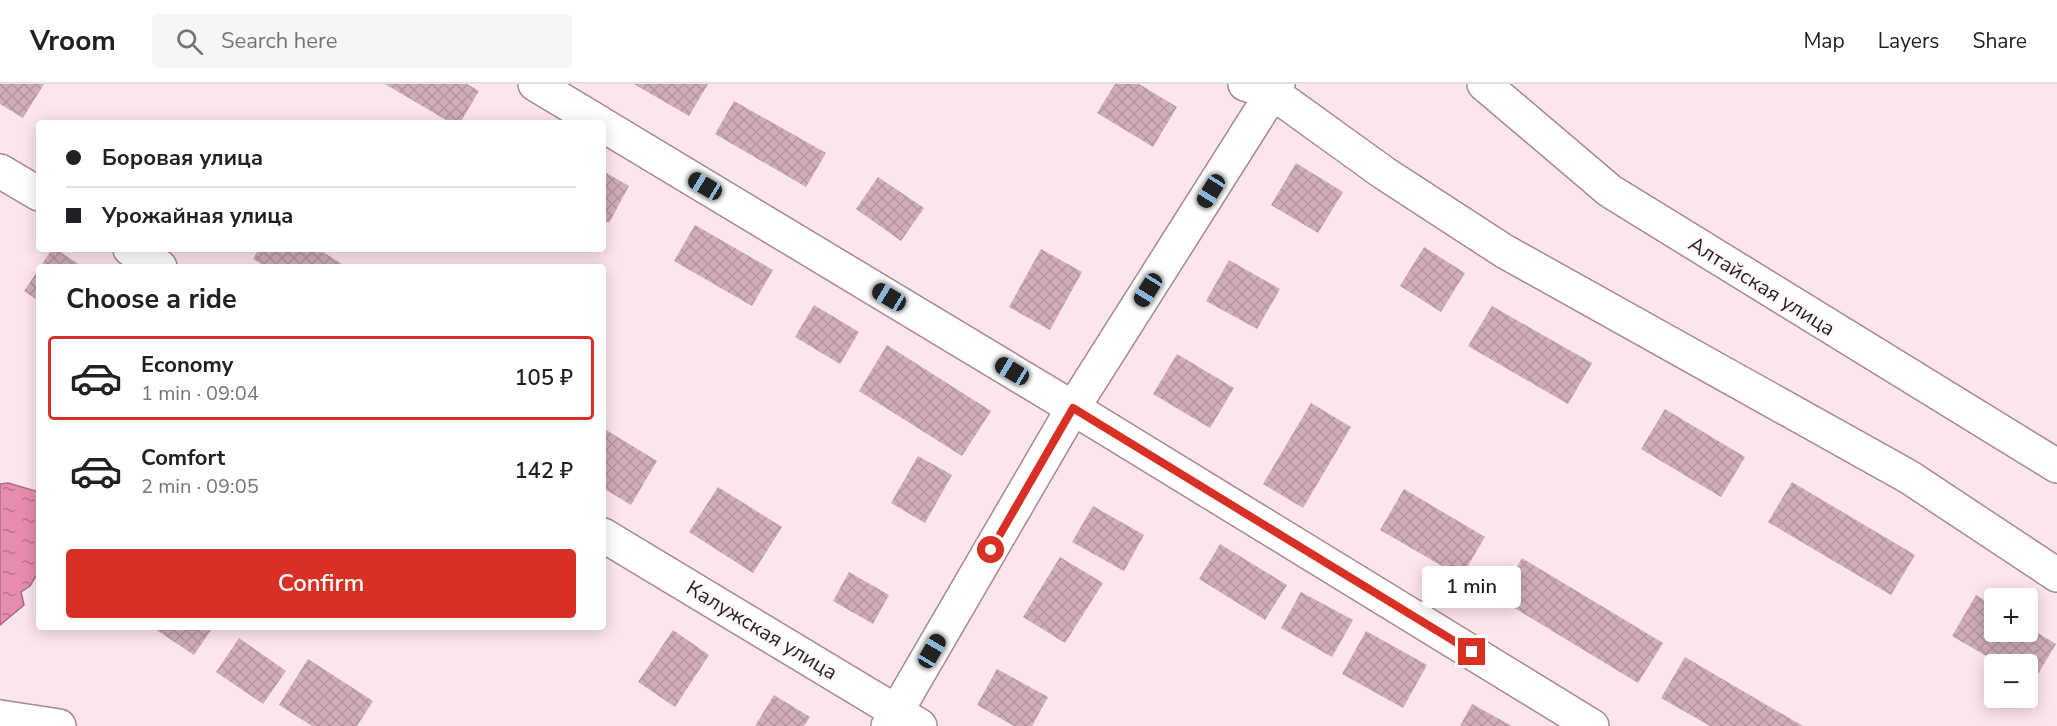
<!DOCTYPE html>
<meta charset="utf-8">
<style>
:root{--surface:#fff;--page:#f6f6f6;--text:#202124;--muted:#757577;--line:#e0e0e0;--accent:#d93025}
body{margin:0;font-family:"Nunito Sans",sans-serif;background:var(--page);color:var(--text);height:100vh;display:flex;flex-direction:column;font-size:22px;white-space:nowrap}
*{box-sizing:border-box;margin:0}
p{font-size:20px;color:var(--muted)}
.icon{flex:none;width:33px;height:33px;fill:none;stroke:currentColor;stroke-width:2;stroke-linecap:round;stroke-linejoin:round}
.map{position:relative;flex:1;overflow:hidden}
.panel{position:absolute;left:36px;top:180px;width:570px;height:366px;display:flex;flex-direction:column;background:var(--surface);border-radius:6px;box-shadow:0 3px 15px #0003}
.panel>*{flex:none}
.hud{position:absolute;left:36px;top:36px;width:570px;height:132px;border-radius:6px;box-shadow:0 3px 15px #0003;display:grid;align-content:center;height:132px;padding:0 30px;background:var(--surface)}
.buttons{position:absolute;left:1984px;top:504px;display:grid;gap:12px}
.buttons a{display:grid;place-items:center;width:54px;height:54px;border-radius:6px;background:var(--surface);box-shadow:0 3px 15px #0003;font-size:30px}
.end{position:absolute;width:27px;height:27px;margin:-14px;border:8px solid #d93025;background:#fff;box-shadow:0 0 0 3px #fff}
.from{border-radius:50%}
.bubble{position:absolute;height:42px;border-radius:6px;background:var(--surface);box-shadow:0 3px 15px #0003;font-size:20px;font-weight:600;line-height:42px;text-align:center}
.car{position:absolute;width:18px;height:36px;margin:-18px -9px;border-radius:8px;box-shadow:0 0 4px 2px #0007;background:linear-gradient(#222 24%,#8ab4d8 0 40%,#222 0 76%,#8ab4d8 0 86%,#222 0)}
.hud b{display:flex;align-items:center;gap:21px;height:57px;font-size:22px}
.hud b+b{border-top:2px solid var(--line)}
.hud i{width:15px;height:15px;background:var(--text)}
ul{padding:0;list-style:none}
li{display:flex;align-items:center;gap:18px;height:84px;margin:0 12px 9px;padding:0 18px;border:3px solid transparent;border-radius:6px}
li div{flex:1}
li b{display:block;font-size:22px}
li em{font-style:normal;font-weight:600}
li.on{border-color:var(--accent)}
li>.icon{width:54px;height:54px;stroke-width:1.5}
h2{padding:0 30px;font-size:27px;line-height:72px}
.cta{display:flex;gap:12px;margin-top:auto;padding:12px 30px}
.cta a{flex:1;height:69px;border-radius:6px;background:var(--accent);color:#fff;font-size:24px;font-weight:600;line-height:69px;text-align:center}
header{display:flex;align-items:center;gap:36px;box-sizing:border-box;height:84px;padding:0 30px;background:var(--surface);border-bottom:2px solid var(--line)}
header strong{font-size:28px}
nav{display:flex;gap:33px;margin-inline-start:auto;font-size:21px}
.search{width:420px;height:54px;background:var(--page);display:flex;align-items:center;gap:15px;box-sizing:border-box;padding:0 21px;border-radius:6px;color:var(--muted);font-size:22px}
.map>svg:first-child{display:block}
.water{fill:url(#water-ripples);stroke:#ae6b85;stroke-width:1.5}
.building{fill:url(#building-cross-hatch)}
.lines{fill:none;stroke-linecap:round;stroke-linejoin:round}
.minor-casing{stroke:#a98792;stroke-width:36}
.major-casing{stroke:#a98792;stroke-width:36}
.minor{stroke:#fff;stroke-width:33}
.major{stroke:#fff;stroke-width:33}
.route{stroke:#d93025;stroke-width:8}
.labels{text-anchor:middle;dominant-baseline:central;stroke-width:4.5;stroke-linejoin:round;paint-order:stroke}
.street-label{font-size:21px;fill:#2c1f24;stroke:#fff7f9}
</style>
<header>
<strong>Vroom</strong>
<div class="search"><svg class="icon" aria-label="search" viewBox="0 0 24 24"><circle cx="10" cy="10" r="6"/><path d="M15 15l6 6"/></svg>Search here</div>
<nav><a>Map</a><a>Layers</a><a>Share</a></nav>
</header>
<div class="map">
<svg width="2057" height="642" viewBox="0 0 2057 642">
<defs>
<pattern id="water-ripples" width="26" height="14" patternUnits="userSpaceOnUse" patternTransform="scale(1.5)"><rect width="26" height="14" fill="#e68cae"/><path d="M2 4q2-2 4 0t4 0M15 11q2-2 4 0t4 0" fill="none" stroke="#bb728d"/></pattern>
<pattern id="building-cross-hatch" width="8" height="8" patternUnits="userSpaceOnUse" patternTransform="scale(1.5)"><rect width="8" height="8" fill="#d1adb9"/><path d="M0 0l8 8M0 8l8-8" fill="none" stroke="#b4949f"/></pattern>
</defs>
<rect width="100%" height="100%" fill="#fce5ec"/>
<path class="water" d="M 8,399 L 39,408 L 39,487 L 30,502 L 21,508 L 24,521 L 0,541 L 0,400 Z"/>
<path class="building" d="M 0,0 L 44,0 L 23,34 L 0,20 Z
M 385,0 L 467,0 L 479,7 L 460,39 L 451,39 Z
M 634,0 L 708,0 L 689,32 Z
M 1115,0 L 1139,0 L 1177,23 L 1153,63 L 1097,29 Z
M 734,17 L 826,69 L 806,103 L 715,50 Z
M 1296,79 L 1343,108 L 1318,149 L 1271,121 Z
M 603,87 L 629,102 L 609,139 L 603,135 Z
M 878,93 L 924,124 L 901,157 L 856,125 Z
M 695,141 L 773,186 L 752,222 L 674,177 Z
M 1424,163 L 1465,189 L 1441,228 L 1400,202 Z
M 52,165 L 56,165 L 83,183 L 40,183 Z
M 259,165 L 318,165 L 347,183 L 266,183 L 253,175 Z
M 1041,165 L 1082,188 L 1050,246 L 1009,223 Z
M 1229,176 L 1280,205 L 1257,245 L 1206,217 Z
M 39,185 L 39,217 L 24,207 Z
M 814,221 L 859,248 L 840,280 L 795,253 Z
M 1492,222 L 1592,279 L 1568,320 L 1468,262 Z
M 887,261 L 991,327 L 962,372 L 859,307 Z
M 1177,270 L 1234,304 L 1210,344 L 1153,310 Z
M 1311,319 L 1351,343 L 1303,424 L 1263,400 Z
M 1665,325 L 1745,373 L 1721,413 L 1641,365 Z
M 603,344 L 657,377 L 631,421 L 603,404 Z
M 918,372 L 952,391 L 925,439 L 891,419 Z
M 1792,398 L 1915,471 L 1891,511 L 1768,438 Z
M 718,403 L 782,443 L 753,489 L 689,448 Z
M 1404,405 L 1485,453 L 1461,493 L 1380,446 Z
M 1093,422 L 1144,451 L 1124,487 L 1072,458 Z
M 1220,460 L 1287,501 L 1265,536 L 1199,495 Z
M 1060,473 L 1103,499 L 1065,559 L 1023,533 Z
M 1522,474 L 1663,559 L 1638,599 L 1498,514 Z
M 849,488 L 889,511 L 873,540 L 833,517 Z
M 1301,508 L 1353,536 L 1332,573 L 1281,544 Z
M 1976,511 L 1995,523 L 1995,548 L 2028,548 L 2028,543 L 2056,560 L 2032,600 L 2028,597 L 2028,580 L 2000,580 L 1952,552 Z
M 152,543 L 213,543 L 194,571 Z
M 673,546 L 709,571 L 675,623 L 638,598 Z
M 1366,547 L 1427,581 L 1403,624 L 1342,590 Z
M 239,554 L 286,587 L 263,620 L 216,588 Z
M 1685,573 L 1753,613 L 1803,642 L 1710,642 L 1661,614 Z
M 308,575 L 373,617 L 357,642 L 312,642 L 279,621 Z
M 997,585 L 1048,613 L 1032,642 L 1014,642 L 977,621 Z
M 774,611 L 810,633 L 804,642 L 755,642 Z
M 1472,620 L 1512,642 L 1460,642 Z"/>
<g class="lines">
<defs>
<path id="minor" d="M 535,0 L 600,39
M 1245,0 L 1273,9 L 1384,89 L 1504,167 L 1909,393 L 2057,491
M 603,41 L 1073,324 L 1592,642
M 0,87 L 39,110
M 130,165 L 160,183
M 603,451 L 920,642
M 0,633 L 59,642
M 888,642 L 1073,324 L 1278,0"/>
<path id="major" d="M 1484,0 L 1610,107 L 2057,382"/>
</defs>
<use href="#minor" class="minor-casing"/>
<use href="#major" class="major-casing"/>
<use href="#minor" class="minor"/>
<use href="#major" class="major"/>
</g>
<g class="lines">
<path class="route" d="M 991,466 L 1073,324 L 1472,568"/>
</g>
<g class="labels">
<g class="street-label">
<text transform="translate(1762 202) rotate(32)">Алтайская улица</text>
<text transform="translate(762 546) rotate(31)">Калужская улица</text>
</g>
</g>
</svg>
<div class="buttons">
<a>+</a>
<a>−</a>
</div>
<i class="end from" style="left:991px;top:466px"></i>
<i class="end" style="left:1472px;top:568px"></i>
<div class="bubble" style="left:1422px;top:482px;width:99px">1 min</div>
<i class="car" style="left:705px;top:102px;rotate:301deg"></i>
<i class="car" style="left:1211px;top:107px;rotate:212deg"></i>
<i class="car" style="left:1148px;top:206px;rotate:212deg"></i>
<i class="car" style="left:889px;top:213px;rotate:301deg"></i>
<i class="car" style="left:1012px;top:287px;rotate:301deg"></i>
<i class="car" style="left:932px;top:567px;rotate:30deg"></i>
<div class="hud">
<b><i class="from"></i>Боровая улица</b>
<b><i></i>Урожайная улица</b>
</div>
<section class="panel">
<h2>Choose a ride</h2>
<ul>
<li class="on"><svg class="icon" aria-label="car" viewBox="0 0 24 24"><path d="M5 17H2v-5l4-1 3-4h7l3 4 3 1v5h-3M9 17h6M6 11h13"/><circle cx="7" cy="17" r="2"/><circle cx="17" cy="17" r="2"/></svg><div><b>Economy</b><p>1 min · 09:04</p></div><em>105 ₽</em></li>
<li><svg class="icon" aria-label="car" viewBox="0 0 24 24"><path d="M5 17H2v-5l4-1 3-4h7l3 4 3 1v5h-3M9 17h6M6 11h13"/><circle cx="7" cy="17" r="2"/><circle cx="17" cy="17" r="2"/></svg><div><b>Comfort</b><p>2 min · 09:05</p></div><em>142 ₽</em></li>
</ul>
<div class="cta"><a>Confirm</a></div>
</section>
</div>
